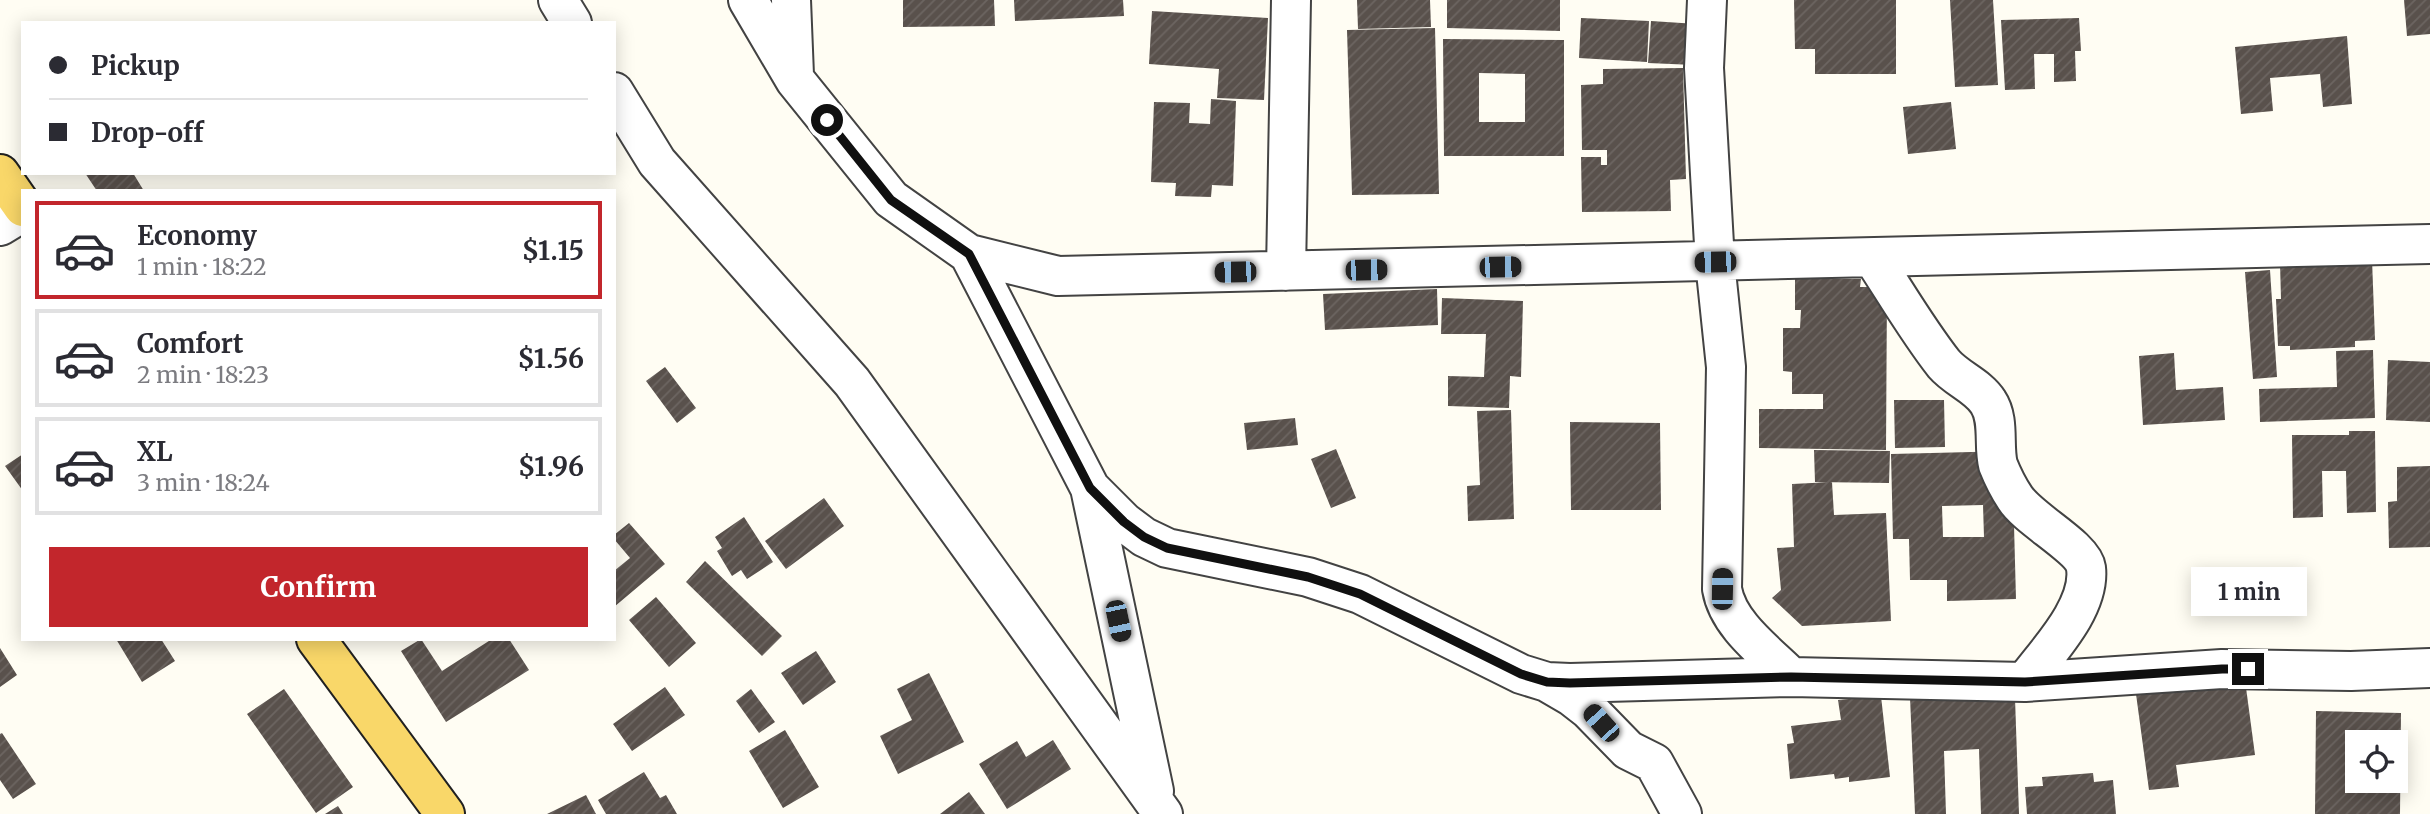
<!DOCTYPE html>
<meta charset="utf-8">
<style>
:root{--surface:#fff;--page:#f7f7f7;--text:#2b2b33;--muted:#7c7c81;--line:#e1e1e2;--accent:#c2262c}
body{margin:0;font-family:Merriweather,serif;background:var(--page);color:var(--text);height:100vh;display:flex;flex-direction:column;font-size:26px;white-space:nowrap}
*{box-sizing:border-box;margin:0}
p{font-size:23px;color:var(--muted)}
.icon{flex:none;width:38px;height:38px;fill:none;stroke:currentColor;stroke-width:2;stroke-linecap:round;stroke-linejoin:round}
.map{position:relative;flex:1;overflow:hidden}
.details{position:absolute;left:21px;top:189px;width:595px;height:452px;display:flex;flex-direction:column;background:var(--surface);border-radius:0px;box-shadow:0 4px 18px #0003}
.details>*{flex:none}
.banner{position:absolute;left:21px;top:21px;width:595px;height:154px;border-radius:0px;box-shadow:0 4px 18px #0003;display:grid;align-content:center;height:154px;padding:0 28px;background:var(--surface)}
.tools{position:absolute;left:2345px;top:730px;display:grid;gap:14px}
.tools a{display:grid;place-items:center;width:63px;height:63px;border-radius:0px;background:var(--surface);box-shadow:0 4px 18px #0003;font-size:35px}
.end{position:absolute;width:32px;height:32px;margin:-16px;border:9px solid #101010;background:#fff;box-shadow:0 0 0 4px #fff}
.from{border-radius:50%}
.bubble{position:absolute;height:49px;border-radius:0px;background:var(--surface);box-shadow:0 4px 18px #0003;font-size:23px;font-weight:700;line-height:49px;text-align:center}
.car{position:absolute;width:21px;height:42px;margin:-21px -10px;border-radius:9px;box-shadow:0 0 5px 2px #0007;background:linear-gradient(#222 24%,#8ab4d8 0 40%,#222 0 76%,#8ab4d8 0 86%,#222 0)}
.banner b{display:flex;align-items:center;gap:24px;height:66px;font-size:26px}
.banner b+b{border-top:2px solid var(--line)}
.banner i{width:18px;height:18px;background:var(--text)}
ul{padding:12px 0 0;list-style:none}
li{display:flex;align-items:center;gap:21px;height:98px;margin:0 14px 10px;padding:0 14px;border:4px solid var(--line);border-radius:0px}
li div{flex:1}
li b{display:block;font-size:26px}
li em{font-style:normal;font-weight:700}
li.active{border-color:var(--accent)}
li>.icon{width:63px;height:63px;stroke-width:1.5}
.primary-button{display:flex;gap:14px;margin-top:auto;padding:14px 28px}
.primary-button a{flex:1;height:80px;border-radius:0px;background:var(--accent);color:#fff;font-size:28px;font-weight:700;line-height:80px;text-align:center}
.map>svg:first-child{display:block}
.building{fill:url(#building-hatch);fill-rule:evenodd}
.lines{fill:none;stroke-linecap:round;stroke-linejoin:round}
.minor-casing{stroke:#434343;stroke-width:42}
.major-casing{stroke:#212121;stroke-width:42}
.minor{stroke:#fff;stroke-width:38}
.major{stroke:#f9d769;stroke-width:38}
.route{stroke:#101010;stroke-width:9}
</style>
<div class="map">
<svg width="2430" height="814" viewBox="0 0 2430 814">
<defs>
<pattern id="building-hatch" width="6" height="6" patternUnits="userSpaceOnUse" patternTransform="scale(1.75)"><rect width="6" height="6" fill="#59514c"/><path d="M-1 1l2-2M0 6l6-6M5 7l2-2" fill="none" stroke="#6c6561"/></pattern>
</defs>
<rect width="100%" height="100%" fill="#fffdf3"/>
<path class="building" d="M 903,0 L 994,0 L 995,26 L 903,27 Z
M 1014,0 L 1123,0 L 1124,16 L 1015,21 Z
M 1357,0 L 1430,0 L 1431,27 L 1358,29 Z
M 1447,0 L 1560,0 L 1560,31 L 1447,28 Z
M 1794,0 L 1896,0 L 1896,74 L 1815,74 L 1815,49 L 1795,49 Z
M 1950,0 L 1993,0 L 1998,85 L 1955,87 Z
M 2404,0 L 2430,0 L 2430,34 L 2407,36 Z
M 1152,11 L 1268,18 L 1264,100 L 1217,98 L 1219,69 L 1149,64 Z
M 1581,18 L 1649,21 L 1647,62 L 1579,58 Z
M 2079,18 L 2081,51 L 2075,51 L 2076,81 L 2054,82 L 2054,54 L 2034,54 L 2035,89 L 2005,90 L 2001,20 Z
M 1651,21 L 1697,24 L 1694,65 L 1648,63 Z
M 1435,28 L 1439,194 L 1352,195 L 1347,30 Z
M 2347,36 L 2352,104 L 2323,107 L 2320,74 L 2270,78 L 2273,111 L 2241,114 L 2235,47 Z
M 1443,39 L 1564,40 L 1564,156 L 1444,156 ZM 1479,73 L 1525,74 L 1525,122 L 1479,122 Z
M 1683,68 L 1686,179 L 1670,180 L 1671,211 L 1582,212 L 1581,157 L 1601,157 L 1601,165 L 1607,165 L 1607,150 L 1582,150 L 1581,85 L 1603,84 L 1603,69 Z
M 1211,99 L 1236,101 L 1233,186 L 1212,185 L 1211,197 L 1175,196 L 1176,183 L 1151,182 L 1154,102 L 1190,103 L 1189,123 L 1210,124 Z
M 1951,102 L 1956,149 L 1908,154 L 1903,107 Z
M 85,173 L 133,173 L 144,191 L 97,191 Z
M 2372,259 L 2375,340 L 2355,341 L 2355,347 L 2290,350 L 2290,346 L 2278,346 L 2276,299 L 2281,299 L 2280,263 Z
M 2270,270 L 2277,377 L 2253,379 L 2245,272 Z
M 1795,278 L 1861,279 L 1860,287 L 1887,287 L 1886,450 L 1759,448 L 1759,409 L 1823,409 L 1823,394 L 1792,394 L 1792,372 L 1783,371 L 1783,328 L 1800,328 L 1801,310 L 1795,310 Z
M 1437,289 L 1438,325 L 1325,330 L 1323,294 Z
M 1442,298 L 1523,301 L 1521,377 L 1510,376 L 1509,408 L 1448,406 L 1448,376 L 1484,377 L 1486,334 L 1441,334 Z
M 2373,350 L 2375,418 L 2260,422 L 2259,389 L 2337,387 L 2336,351 Z
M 2174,353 L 2176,390 L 2223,387 L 2225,420 L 2143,425 L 2139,356 Z
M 2388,360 L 2430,362 L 2430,422 L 2386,420 Z
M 665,367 L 696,408 L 677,423 L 646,381 Z
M 1894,400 L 1944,400 L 1945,447 L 1895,448 Z
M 1511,410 L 1514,519 L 1468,521 L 1467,486 L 1480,485 L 1477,411 Z
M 1295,418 L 1298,445 L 1247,450 L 1244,423 Z
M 1570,422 L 1660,423 L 1661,510 L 1571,510 Z
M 2349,431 L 2375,431 L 2376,512 L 2347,513 L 2346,471 L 2322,471 L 2323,517 L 2293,518 L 2292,435 L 2349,435 Z
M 1336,449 L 1356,498 L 1331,508 L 1311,459 Z
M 1814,450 L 1890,451 L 1889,483 L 1815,482 Z
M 2012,451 L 2016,599 L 1947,601 L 1947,580 L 1910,580 L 1909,539 L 1893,539 L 1891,454 ZM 1983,505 L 1984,537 L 1943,537 L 1942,506 Z
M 23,454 L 23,491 L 5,466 Z
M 2430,466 L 2430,547 L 2389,548 L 2388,502 L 2397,501 L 2397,467 Z
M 1832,482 L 1834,515 L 1886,513 L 1891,621 L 1802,626 L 1772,598 L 1781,590 L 1777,548 L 1794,547 L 1792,484 Z
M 824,498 L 844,526 L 786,569 L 765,541 Z
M 744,517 L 773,562 L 747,579 L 741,570 L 732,576 L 717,551 L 722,548 L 715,537 Z
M 629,523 L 665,564 L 614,607 L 614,571 L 630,558 L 614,539 L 614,535 Z
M 705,561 L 782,636 L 762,656 L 686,582 Z
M 656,597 L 696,643 L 669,667 L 629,620 Z
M 116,639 L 161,639 L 175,661 L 142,682 Z
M 421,639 L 442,671 L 492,639 L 509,639 L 529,670 L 446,722 L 401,651 Z
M 0,648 L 17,675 L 0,687 Z
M 816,651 L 836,682 L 803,705 L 781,673 Z
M 929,673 L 964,742 L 898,774 L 880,736 L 912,720 L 897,689 Z
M 2245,680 L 2255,755 L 2176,765 L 2179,787 L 2149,790 L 2136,694 Z
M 665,687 L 685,715 L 632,751 L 613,724 Z
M 284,689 L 353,787 L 316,813 L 247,714 Z
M 751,689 L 775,722 L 759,733 L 736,701 Z
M 1881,696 L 1890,777 L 1849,782 L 1849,777 L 1835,779 L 1834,774 L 1790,779 L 1787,744 L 1794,743 L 1791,726 L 1841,720 L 1838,700 Z
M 1943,696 L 1944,701 L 2015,698 L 2019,814 L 1981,814 L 1979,749 L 1944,751 L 1946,814 L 1915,814 L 1910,697 Z
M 2316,711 L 2401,713 L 2400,814 L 2315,814 ZM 2357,742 L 2396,742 L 2396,780 L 2357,780 Z
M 785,730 L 819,787 L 783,808 L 749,751 Z
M 2,733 L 36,784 L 13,799 L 0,780 L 0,734 Z
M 1053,740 L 1071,769 L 1007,809 L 979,764 L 1017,741 L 1026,757 Z
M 644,772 L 660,798 L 666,795 L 677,814 L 606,814 L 598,800 Z
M 2093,773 L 2094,782 L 2113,780 L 2116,814 L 2027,814 L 2025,787 L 2043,786 L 2042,777 Z
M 969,792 L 985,814 L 940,814 Z
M 586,795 L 596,814 L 547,814 Z
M 338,806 L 343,814 L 325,814 Z"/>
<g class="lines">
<defs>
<path id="minor" d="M 558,0 L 572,23
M 748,0 L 795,80 L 891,199 L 969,254 L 1058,276 L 2430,244
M 791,0 L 794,75
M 1707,0 L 1704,68 L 1715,262 L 1726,367 L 1722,589 C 1728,625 1766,652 1791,677
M 614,92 L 657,162 L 852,382 L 1163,814
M 0,226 L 23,212
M 969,254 L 1090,488 L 1124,522 L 1144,537 L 1167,548 L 1308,577 L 1360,594 L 1521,674 L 1547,682 L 1570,683 L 1791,677 L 2025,682 L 2222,669 L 2351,671 L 2430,668
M 1873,258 C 1896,293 1918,331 1944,364 C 1957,379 1978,386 1988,402 C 2000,420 1993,445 1998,465 C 2002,475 2009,489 2015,498 C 2029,520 2083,547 2086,568 C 2091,608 2047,652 2025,682
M 1286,271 L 1291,0
M 1090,488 L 1154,791
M 1547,682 L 1571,696 L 1589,710 L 1628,750 L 1654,763 L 1682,814"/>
<path id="major" d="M 0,174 L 23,207
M 316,639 L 445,814"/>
</defs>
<use href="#minor" class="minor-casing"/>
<use href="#major" class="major-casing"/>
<use href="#minor" class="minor"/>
<use href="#major" class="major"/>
</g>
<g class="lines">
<path class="route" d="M 827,120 L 891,200 L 969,254 L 1090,488 L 1124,522 L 1144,537 L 1167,548 L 1308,577 L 1360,594 L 1521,674 L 1547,682 L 1570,683 L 1791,677 L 2025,682 L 2222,669 L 2248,669"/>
</g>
</svg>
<div class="tools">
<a><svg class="icon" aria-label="locate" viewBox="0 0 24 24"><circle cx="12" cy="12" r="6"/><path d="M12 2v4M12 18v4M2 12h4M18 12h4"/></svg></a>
</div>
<i class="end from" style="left:827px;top:120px"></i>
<i class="end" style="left:2248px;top:669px"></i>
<div class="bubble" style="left:2191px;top:567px;width:116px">1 min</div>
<i class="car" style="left:1715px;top:262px;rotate:269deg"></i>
<i class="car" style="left:1500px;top:267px;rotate:89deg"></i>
<i class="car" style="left:1366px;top:270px;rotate:89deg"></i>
<i class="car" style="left:1235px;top:272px;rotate:269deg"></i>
<i class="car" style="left:1722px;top:589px;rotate:1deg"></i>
<i class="car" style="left:1118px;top:621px;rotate:168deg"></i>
<i class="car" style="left:1601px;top:723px;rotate:318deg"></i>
<div class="banner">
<b><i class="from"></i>Pickup</b>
<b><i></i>Drop-off</b>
</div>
<section class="details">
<ul>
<li class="active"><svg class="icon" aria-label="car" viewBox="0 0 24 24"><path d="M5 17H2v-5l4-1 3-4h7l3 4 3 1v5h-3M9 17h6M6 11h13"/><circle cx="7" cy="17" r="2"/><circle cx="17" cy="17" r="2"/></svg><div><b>Economy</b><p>1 min · 18:22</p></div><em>$1.15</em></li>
<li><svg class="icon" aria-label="car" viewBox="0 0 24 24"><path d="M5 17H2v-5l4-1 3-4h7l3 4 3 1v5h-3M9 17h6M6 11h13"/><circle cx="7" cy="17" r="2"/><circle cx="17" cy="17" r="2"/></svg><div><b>Comfort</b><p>2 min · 18:23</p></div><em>$1.56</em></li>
<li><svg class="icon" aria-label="car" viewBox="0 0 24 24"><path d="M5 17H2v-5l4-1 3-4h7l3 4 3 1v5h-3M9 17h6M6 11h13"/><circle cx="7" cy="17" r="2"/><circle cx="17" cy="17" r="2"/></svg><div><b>XL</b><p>3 min · 18:24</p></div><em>$1.96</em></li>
</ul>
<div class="primary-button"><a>Confirm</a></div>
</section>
</div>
